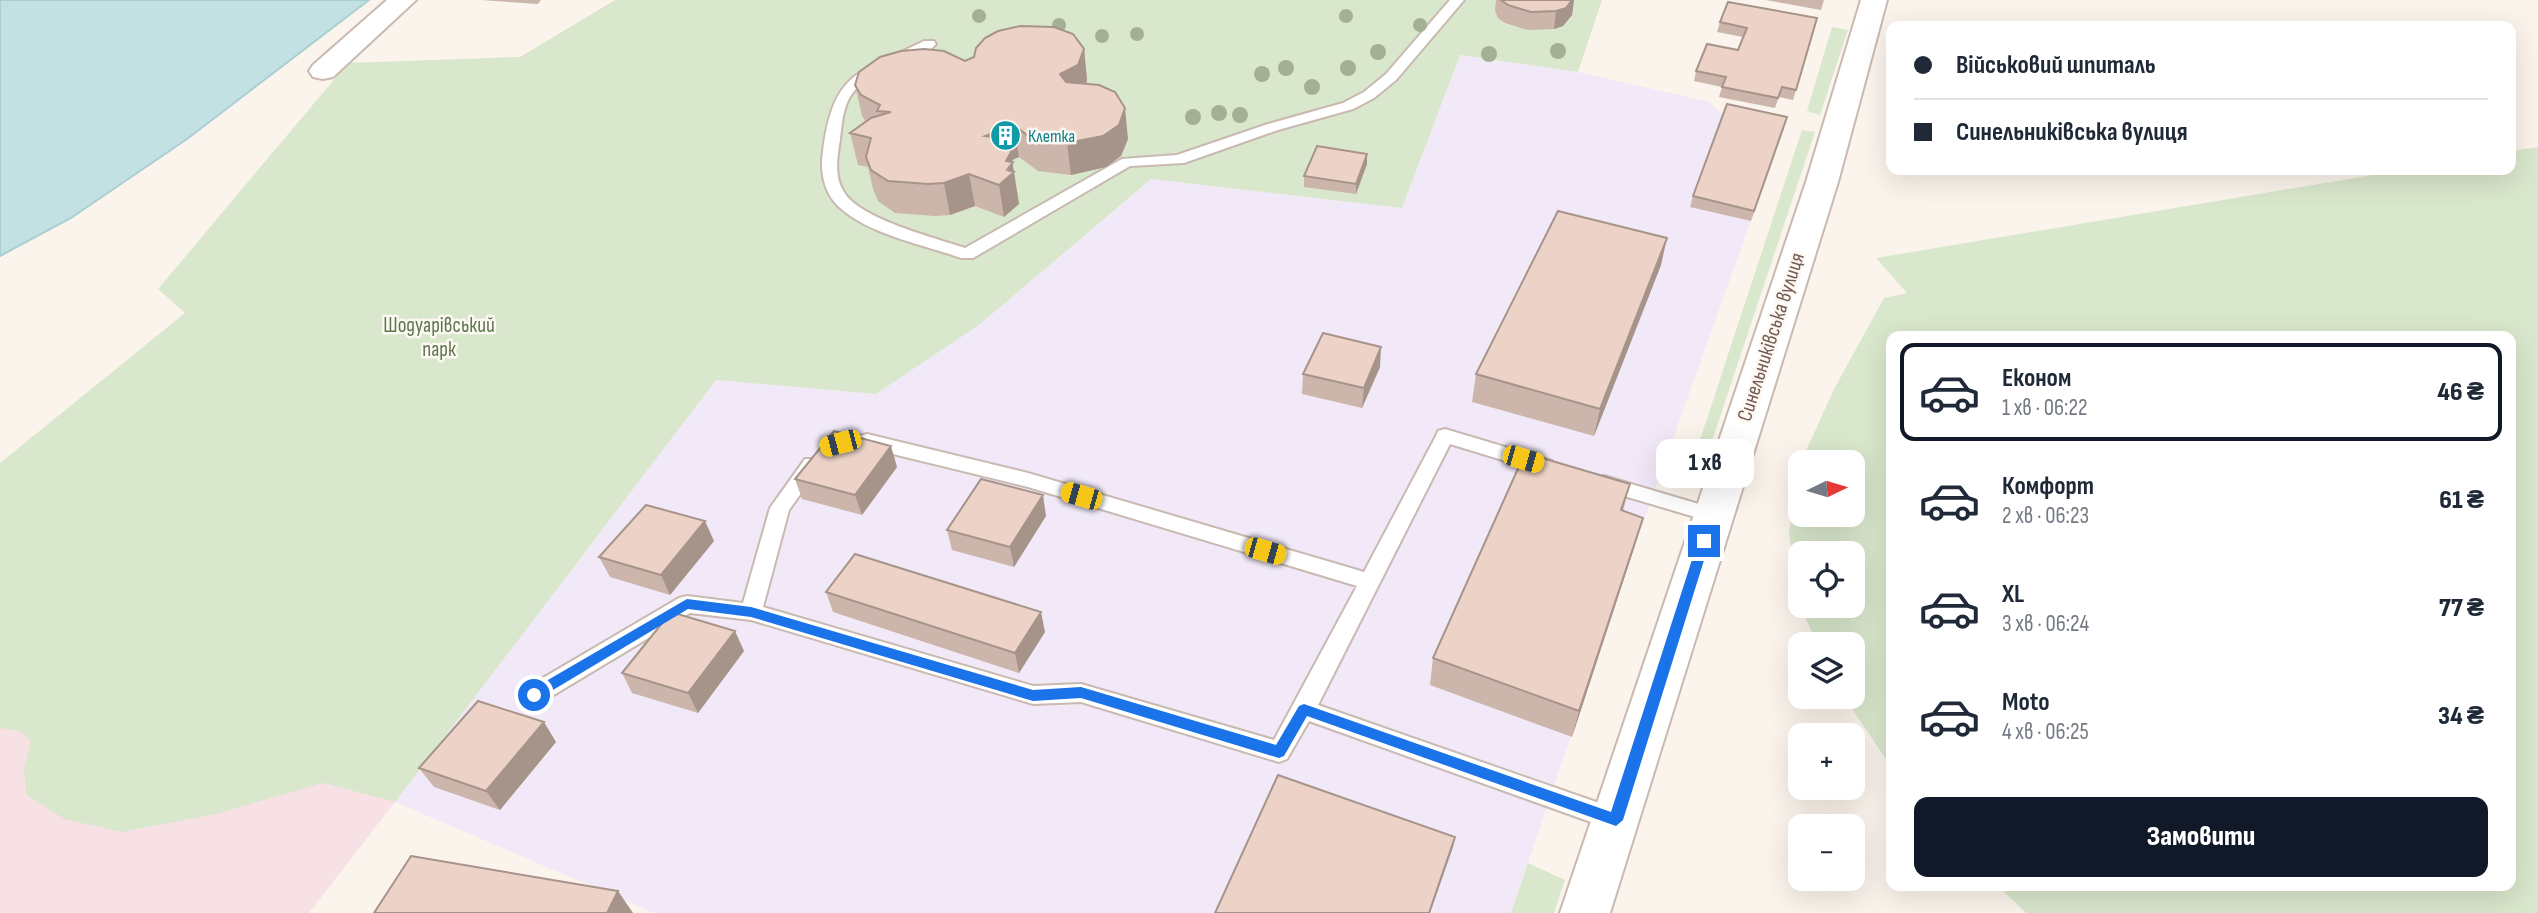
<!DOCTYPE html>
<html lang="uk">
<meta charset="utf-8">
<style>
:root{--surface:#fff;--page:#f2f2f3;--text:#1f2937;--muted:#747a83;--line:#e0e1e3;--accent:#111827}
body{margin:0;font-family:"Sofia Sans Condensed",sans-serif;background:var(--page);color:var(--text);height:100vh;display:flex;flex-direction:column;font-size:26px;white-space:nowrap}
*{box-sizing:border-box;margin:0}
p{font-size:23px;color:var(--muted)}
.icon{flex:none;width:38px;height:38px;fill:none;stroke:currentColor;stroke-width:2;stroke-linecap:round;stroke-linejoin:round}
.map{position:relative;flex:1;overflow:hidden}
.details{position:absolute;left:1886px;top:331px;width:630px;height:560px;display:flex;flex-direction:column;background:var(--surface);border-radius:14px;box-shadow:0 7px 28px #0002}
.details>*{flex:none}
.guide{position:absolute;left:1886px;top:21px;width:630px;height:154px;border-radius:14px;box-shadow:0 7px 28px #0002;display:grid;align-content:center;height:154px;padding:0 28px;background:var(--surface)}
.needle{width:46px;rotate:85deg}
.buttons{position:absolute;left:1788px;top:450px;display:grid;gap:14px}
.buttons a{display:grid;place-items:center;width:77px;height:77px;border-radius:14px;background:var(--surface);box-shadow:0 7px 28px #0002;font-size:35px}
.end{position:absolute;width:32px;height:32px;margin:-16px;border:9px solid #1a73e8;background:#fff;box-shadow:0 0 0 4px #fff}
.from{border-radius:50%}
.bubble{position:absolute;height:49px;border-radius:14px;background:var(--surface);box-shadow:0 7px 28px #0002;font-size:23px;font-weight:800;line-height:49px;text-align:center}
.car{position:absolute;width:21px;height:42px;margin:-21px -10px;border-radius:9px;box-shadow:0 0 5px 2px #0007;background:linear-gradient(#f5c518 24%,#345 0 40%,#f5c518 0 76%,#345 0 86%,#f5c518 0)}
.guide b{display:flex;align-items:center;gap:24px;height:66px;font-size:26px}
.guide b+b{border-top:2px solid var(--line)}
.guide i{width:18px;height:18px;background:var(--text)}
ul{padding:12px 0 0;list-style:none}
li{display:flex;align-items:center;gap:21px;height:98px;margin:0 14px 10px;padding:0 14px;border:4px solid transparent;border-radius:14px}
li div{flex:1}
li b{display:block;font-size:26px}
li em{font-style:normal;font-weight:800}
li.on{border-color:var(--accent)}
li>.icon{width:63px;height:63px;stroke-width:1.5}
.button{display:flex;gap:14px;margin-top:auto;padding:14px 28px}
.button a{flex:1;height:80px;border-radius:14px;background:var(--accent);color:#fff;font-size:28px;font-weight:800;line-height:80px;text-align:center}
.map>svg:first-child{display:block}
.education{fill:#f1e9f7}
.medical{fill:#f7e1e5}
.green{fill:#d9e7cc;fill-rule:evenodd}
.water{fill:#c3e0e2;stroke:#aacfd3;stroke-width:2}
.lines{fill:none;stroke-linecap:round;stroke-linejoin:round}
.lane-casing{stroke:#c9b9b0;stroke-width:4}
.street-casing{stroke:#c9b9b0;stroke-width:4}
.lane{fill:#fff;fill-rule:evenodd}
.street{fill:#fff;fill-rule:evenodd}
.tree{fill:#a3b093}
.wall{fill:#ccb5ab}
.shaded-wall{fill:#a6948b}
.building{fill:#edd3c7;stroke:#a6948b;stroke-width:2}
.route{fill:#1a73e8}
.labels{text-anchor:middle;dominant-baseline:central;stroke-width:5;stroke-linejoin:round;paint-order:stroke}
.far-culture-label{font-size:18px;fill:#0d838f;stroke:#fdf8f3;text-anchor:start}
.park-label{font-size:21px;fill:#5b784b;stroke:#fdf8f3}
.street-label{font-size:21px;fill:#735b52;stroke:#fdf8f3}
</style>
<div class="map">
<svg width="2538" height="913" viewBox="0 0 2538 913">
<rect width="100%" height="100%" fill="#fbf4ec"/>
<path class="education" d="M 1460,55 L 1578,72 L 1710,102 L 1720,113 L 1784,128 L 1635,545 L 1511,913 L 654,913 L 395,802 L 716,380 L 876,394 L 979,325 L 1151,179 L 1402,208 Z"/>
<path class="medical" d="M 0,690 L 160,739 L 395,802 L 309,913 L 0,913 Z"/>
<path class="green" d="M 615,0 L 1602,0 L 1578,72 L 1460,55 L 1402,208 L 1151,179 L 979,325 L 876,394 L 716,380 L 395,802 L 323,783 L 216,814 L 122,832 L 64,819 L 26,794 L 24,770 L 31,741 L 20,731 L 0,728 L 0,463 L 185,313 L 158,289 L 348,63 L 520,57 Z
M 1832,27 L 1848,30 L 1820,115 L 1807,111 Z
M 1802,130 L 1815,132 L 1707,456 L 1696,452 Z
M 2538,147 L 2538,913 L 2026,913 L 1998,886 L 2511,886 L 2511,336 L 1892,336 L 1892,768 L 1844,697 L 1853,696 L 1853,644 L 1817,644 L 1797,599 L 1789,532 L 1801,466 L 1801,514 L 1853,514 L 1853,462 L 1801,462 L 1834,389 L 1884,298 L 1907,293 L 1876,258 L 2402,170 L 2511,170 L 2511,151 ZM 1801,553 L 1853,553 L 1853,606 L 1801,606 Z
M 1528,863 L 1565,880 L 1554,913 L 1511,913 Z"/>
<path class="water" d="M 0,0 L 369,0 L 187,139 L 71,218 L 0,256 Z"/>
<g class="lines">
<defs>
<path id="lane" d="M 1450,0 L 1464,0 L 1396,80 L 1374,98 L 1353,109 L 1278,130 L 1184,163 L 1130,166 L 973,258 L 961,258 C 922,244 869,235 838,206 C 823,191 820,170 823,151 C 834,70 858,74 924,41 L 934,41 L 936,44 C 918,63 878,69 856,89 C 843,102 842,123 840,140 C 837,157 834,177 844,192 C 859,219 936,238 965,248 L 1122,159 L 1177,155 L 1268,124 L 1343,103 L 1364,92 L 1386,74 Z
M 1445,429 L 1552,461 L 1555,466 L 1552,471 L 1545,473 L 1450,444 L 1318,705 L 1625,812 L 1628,820 L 1625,828 L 1616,831 L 1309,721 L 1287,759 L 1279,762 L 1081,702 L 1033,704 L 751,620 L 690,613 L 542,702 L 534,704 L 526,702 L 523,695 L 526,688 L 679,598 L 687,596 L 743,603 L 770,508 L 805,459 L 819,459 L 822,464 L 789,510 L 763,607 L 1033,686 L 1081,684 L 1274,740 L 1357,586 L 1028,487 L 860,446 L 857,441 L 860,436 L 867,434 L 1028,473 L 1364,572 L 1436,436 L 1438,431 Z
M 1604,476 L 1719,510 L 1722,515 L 1719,520 L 1712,522 L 1597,488 L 1594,483 L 1597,478 Z"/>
<path id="street" d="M 387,0 L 416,0 L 333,77 L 323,79 L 313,77 L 309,71 L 313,65 Z
M 1861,0 L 1887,0 L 1838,182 L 1610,913 L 1560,913 L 1806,182 Z"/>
</defs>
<use href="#lane" class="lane-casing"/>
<use href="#street" class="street-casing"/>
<use href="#lane" class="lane"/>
<use href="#street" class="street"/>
</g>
<g class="tree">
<circle cx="979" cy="16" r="7"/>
<circle cx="1346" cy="16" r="7"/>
<circle cx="1059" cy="25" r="7"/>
<circle cx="1420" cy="25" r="7"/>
<circle cx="1137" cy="34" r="7"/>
<circle cx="1102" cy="36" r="7"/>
<circle cx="1558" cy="51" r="8"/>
<circle cx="1378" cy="52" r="8"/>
<circle cx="1489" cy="54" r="8"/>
<circle cx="1286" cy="68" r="8"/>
<circle cx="1348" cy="68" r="8"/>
<circle cx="1262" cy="74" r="8"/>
<circle cx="1312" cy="87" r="8"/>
<circle cx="1219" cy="113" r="8"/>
<circle cx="1240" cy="115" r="8"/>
<circle cx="1193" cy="117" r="8"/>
</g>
<path class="wall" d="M 481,0 L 541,0 L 538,4 Z
M 1496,0 L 1574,0 L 1572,15 L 1563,26 L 1554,29 L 1528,30 L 1505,23 L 1498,18 L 1495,11 Z
M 1766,0 L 1824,0 L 1821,10 Z
M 1817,18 L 1793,100 L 1779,97 L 1775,108 L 1719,97 L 1722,87 L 1694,81 L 1696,71 L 1738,50 L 1743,37 L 1717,32 L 1720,22 Z
M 1084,49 L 1087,80 L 1086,84 L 1128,139 L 1121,156 L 1106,167 L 1071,175 L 1038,171 L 1019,157 L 1012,160 L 1019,204 L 1004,217 L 975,206 L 950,215 L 935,216 L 895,213 L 878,201 L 873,189 L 868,167 L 858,165 L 850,133 L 866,122 L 862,116 L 855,85 L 965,61 L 974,57 Z
M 1784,128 L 1751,221 L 1690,207 L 1693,196 Z
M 1367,154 L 1367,164 L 1356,194 L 1304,187 L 1304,176 Z
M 1661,265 L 1594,436 L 1472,402 L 1476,374 Z
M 1380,367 L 1362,408 L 1302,394 L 1303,374 Z
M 897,467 L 862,515 L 802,499 L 795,479 Z
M 1630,484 L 1623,511 L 1643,518 L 1635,545 L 1572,737 L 1430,685 L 1433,658 Z
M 1046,516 L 1014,567 L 952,550 L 947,530 Z
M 714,541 L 670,595 L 610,577 L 599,557 Z
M 826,592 L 1045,632 L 1019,673 L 833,612 Z
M 744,651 L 698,713 L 632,693 L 622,673 Z
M 556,742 L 500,810 L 434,787 L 419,768 Z"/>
<path class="shaded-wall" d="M 1572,0 L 1574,0 L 1572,15 L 1563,26 L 1554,29 L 1556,11 Z
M 1084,49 L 1087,80 L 1082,96 L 1064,105 L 1060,74 Z
M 1125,108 L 1128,139 L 1121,156 L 1106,167 L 1071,175 L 1067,143 Z
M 1014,125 L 1019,157 L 1012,160 L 1019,204 L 1004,217 L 999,185 L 985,136 Z
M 1367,154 L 1367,164 L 1356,194 L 1356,184 Z
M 969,174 L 975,206 L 950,215 L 944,183 Z
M 1667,238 L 1661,265 L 1594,436 L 1600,409 Z
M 1381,347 L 1380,367 L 1362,408 L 1364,388 Z
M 891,446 L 897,467 L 862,515 L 855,495 Z
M 1043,495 L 1046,516 L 1014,567 L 1010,547 Z
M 1643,518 L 1635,545 L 1572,737 L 1579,711 Z
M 705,521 L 714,541 L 670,595 L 661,575 Z
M 1041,612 L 1045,632 L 1019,673 L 1015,653 Z
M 735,631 L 744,651 L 698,713 L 688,693 Z
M 544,722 L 556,742 L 500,810 L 486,791 Z
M 1455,837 L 1453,847 L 1430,913 L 1429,913 Z
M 618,891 L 633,913 L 607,913 Z"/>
<path class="building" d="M 1501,0 L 1572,0 L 1566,8 L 1556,11 L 1531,12 L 1508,5 Z
M 1728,2 L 1817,18 L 1796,90 L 1782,87 L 1778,98 L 1722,87 L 1726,77 L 1696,71 L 1707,44 L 1738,50 L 1747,28 L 1720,22 Z
M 1020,26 L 1054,27 L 1073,34 L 1084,49 L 1078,65 L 1060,74 L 1066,82 L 1099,85 L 1115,92 L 1125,108 L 1119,125 L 1103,136 L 1067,143 L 1033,140 L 1014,125 L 985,136 L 998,138 L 1010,147 L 1011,152 L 1006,161 L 1013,162 L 1007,170 L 1014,172 L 999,185 L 969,174 L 944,183 L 928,184 L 888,181 L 871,170 L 866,157 L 871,138 L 850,133 L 871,118 L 891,112 L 877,111 L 880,105 L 861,95 L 855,85 L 859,72 L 880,57 L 901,51 L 924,49 L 944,51 L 965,61 L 974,57 L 976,48 L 985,38 L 998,31 Z
M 1727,104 L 1787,117 L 1754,211 L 1693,196 Z
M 1317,146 L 1367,154 L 1356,184 L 1304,176 Z
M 1558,211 L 1667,238 L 1600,409 L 1476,374 Z
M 1323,333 L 1381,347 L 1364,388 L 1303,374 Z
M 834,431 L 891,446 L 855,495 L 795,479 Z
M 1525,453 L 1630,484 L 1621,510 L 1643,518 L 1579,711 L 1433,658 Z
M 981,479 L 1043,495 L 1010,547 L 947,530 Z
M 646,505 L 705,521 L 661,575 L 599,557 Z
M 855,554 L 1041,612 L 1015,653 L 826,592 Z
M 671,612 L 735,631 L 688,693 L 622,673 Z
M 478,701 L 544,722 L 486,791 L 419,768 Z
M 1278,775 L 1455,837 L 1429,913 L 1215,913 Z
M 411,856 L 618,891 L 607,913 L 374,913 Z"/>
<path class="route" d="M 1704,536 L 1710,541 L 1623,820 L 1616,826 L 1307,716 L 1284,756 L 1279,758 L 1081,698 L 1033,701 L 751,617 L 688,609 L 538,699 L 534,701 L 527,695 L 529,691 L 687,599 L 751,607 L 1033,690 L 1081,687 L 1276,745 L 1299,706 L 1304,704 L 1611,812 L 1698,541 Z"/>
<defs>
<symbol id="building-disc" viewBox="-11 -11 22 22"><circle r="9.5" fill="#0f9aa8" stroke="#fdf8f3"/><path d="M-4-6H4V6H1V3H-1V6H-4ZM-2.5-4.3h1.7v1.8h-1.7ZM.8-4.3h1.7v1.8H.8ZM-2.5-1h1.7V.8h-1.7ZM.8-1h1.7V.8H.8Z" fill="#fff"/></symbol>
</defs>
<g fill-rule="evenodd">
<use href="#building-disc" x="988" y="118" width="35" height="35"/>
</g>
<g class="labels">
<g class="far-culture-label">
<text x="1028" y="136">Клетка</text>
</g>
<g class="park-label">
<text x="439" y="325">Шодуарівський<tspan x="439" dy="24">парк</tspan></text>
</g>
<g class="street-label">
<text transform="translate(1771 337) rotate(-72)">Синельниківська вулиця</text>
</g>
</g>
</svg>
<div class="buttons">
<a><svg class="needle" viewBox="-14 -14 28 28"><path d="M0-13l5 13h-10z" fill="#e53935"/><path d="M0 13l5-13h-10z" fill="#747a83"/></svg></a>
<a><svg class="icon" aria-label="locate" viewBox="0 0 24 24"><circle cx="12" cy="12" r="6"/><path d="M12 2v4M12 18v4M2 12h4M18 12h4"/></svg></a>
<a><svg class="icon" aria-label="layers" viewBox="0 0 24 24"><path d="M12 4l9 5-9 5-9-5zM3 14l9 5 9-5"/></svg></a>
<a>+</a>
<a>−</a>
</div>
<i class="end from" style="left:534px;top:695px"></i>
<i class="end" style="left:1704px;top:541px"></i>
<div class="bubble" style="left:1656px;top:439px;width:98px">1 хв</div>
<i class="car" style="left:840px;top:443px;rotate:255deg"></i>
<i class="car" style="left:1523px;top:459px;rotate:106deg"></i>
<i class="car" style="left:1081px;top:496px;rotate:286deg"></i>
<i class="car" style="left:1265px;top:551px;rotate:106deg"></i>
<div class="guide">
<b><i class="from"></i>Військовий шпиталь</b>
<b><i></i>Синельниківська вулиця</b>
</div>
<section class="details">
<ul>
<li class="on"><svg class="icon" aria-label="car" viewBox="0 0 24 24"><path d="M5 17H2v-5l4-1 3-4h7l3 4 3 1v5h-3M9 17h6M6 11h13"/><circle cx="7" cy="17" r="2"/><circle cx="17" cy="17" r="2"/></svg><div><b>Економ</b><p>1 хв · 06:22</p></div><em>46 ₴</em></li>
<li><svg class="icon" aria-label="car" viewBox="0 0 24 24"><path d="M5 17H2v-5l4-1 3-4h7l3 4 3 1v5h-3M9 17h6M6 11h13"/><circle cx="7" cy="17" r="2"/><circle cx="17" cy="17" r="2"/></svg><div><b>Комфорт</b><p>2 хв · 06:23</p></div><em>61 ₴</em></li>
<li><svg class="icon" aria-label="car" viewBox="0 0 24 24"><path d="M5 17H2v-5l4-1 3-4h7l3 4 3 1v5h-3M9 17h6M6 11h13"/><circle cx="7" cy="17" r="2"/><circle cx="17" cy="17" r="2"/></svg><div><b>XL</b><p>3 хв · 06:24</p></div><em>77 ₴</em></li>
<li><svg class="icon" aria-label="car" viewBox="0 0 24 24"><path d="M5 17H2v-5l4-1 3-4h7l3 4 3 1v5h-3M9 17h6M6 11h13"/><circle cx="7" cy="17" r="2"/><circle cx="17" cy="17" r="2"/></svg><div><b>Moto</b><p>4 хв · 06:25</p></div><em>34 ₴</em></li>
</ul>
<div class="button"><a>Замовити</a></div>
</section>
</div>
